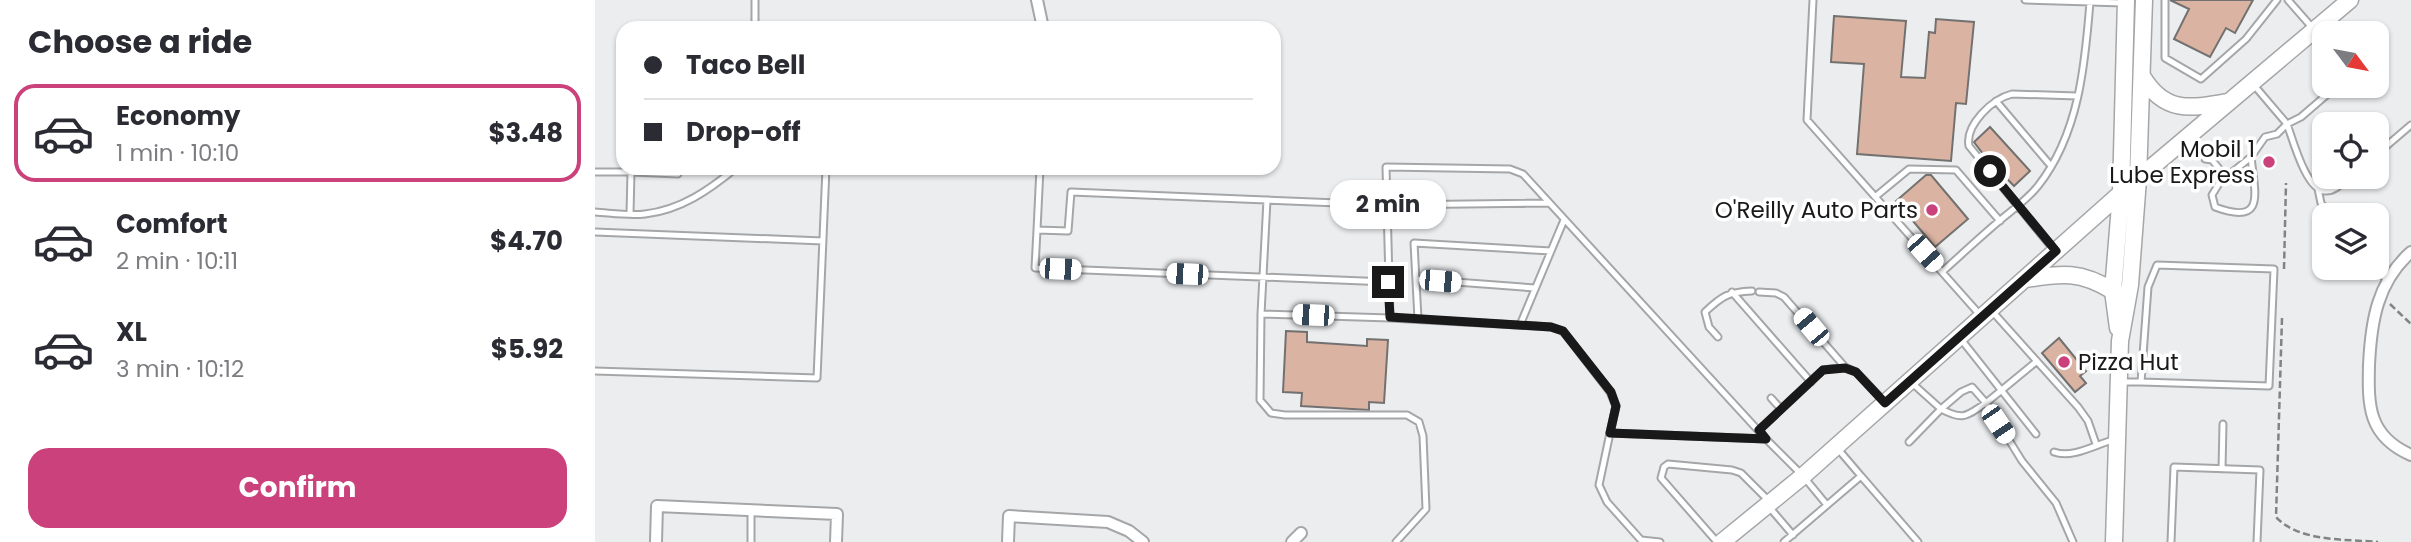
<!DOCTYPE html>
<meta charset="utf-8">
<style>
:root{--surface:#fff;--page:#f2f2f3;--text:#2b2b33;--muted:#7c7c81;--line:#e1e1e2;--accent:#ca417b}
body{margin:0;font-family:Poppins,sans-serif;background:var(--page);color:var(--text);height:100vh;display:flex;flex-direction:column;font-size:26px;white-space:nowrap}
*{box-sizing:border-box;margin:0}
p{font-size:23px;color:var(--muted)}
.icon{flex:none;width:38px;height:38px;fill:none;stroke:currentColor;stroke-width:2;stroke-linecap:round;stroke-linejoin:round}
.map{position:relative;flex:1;overflow:hidden}
.details{display:flex;flex-direction:column;background:var(--surface);width:595px}
.details>*{flex:none}
.guide{position:absolute;left:21px;top:21px;width:665px;height:154px;border-radius:21px;box-shadow:0 2px 5px #0004;display:grid;align-content:center;height:154px;padding:0 28px;background:var(--surface)}
.needle{width:46px;rotate:122deg}
.tools{position:absolute;left:1717px;top:21px;display:grid;gap:14px}
.tools a{display:grid;place-items:center;width:77px;height:77px;border-radius:14px;background:var(--surface);box-shadow:0 2px 5px #0004;font-size:35px}
.end{position:absolute;width:32px;height:32px;margin:-16px;border:9px solid #19191a;background:#fff;box-shadow:0 0 0 4px #fff}
.from{border-radius:50%}
.bubble{position:absolute;height:49px;border-radius:21px;background:var(--surface);box-shadow:0 2px 5px #0004;font-size:23px;font-weight:700;line-height:49px;text-align:center}
.car{position:absolute;width:21px;height:42px;margin:-21px -10px;border-radius:9px;box-shadow:0 0 5px 2px #0007;background:linear-gradient(#fff 24%,#345 0 40%,#fff 0 76%,#345 0 86%,#fff 0)}
.guide b{display:flex;align-items:center;gap:24px;height:66px;font-size:26px}
.guide b+b{border-top:2px solid var(--line)}
.guide i{width:18px;height:18px;background:var(--text)}
ul{padding:0;list-style:none}
li{display:flex;align-items:center;gap:21px;height:98px;margin:0 14px 10px;padding:0 14px;border:4px solid transparent;border-radius:21px}
li div{flex:1}
li b{display:block;font-size:26px}
li em{font-style:normal;font-weight:700}
li.on{border-color:var(--accent)}
li>.icon{width:63px;height:63px;stroke-width:1.5}
h2{padding:0 28px;font-size:32px;line-height:84px}
.action{display:flex;gap:14px;margin-top:auto;padding:14px 28px}
.action a{flex:1;height:80px;border-radius:21px;background:var(--accent);color:#fff;font-size:28px;font-weight:700;line-height:80px;text-align:center}
main{display:flex;flex:1;min-height:0}
.map>svg:first-child{display:block}
.building{fill:#dab3a2;stroke:#737170;stroke-width:2}
.lines{fill:none;stroke-linecap:round;stroke-linejoin:round}
.lane-casing{stroke:#a5a6a8;stroke-width:9}
.street-casing{stroke:#a5a6a8;stroke-width:14}
.secondary-casing{stroke:#a5a6a8;stroke-width:19}
.path{stroke:#828385;stroke-width:2.5;stroke-dasharray:7 3.5;stroke-linecap:butt}
.lane{stroke:#fff;stroke-width:5}
.street{stroke:#fff;stroke-width:10}
.secondary{stroke:#fff;stroke-width:16}
.route{stroke:#19191a;stroke-width:9}
.poi-dot{fill:#ca417b;stroke:#fff;stroke-width:2.5}
.labels{text-anchor:middle;dominant-baseline:central;stroke-width:7;stroke-linejoin:round;paint-order:stroke}
.poi-label{font-size:23px;fill:#19191a;stroke:#fff;text-anchor:end}
</style>
<main>
<section class="details">
<h2>Choose a ride</h2>
<ul>
<li class="on"><svg class="icon" aria-label="car" viewBox="0 0 24 24"><path d="M5 17H2v-5l4-1 3-4h7l3 4 3 1v5h-3M9 17h6M6 11h13"/><circle cx="7" cy="17" r="2"/><circle cx="17" cy="17" r="2"/></svg><div><b>Economy</b><p>1 min · 10:10</p></div><em>$3.48</em></li>
<li><svg class="icon" aria-label="car" viewBox="0 0 24 24"><path d="M5 17H2v-5l4-1 3-4h7l3 4 3 1v5h-3M9 17h6M6 11h13"/><circle cx="7" cy="17" r="2"/><circle cx="17" cy="17" r="2"/></svg><div><b>Comfort</b><p>2 min · 10:11</p></div><em>$4.70</em></li>
<li><svg class="icon" aria-label="car" viewBox="0 0 24 24"><path d="M5 17H2v-5l4-1 3-4h7l3 4 3 1v5h-3M9 17h6M6 11h13"/><circle cx="7" cy="17" r="2"/><circle cx="17" cy="17" r="2"/></svg><div><b>XL</b><p>3 min · 10:12</p></div><em>$5.92</em></li>
</ul>
<div class="action"><a>Confirm</a></div>
</section>
<div class="map">
<svg width="1816" height="542" viewBox="0 0 1816 542">
<rect width="100%" height="100%" fill="#ebedef"/>
<path class="building" d="M 1575,0 L 1658,0 L 1640,33 L 1631,28 L 1615,57 L 1579,39 L 1594,9 Z
M 1239,16 L 1311,21 L 1306,77 L 1330,78 L 1334,32 L 1340,33 L 1341,19 L 1379,22 L 1371,104 L 1361,103 L 1356,161 L 1262,154 L 1269,64 L 1236,62 Z
M 1395,127 L 1435,171 L 1419,186 L 1396,162 L 1395,163 L 1379,142 Z
M 1331,175 L 1336,175 L 1373,219 L 1340,247 L 1301,201 Z
M 691,331 L 712,332 L 712,342 L 772,346 L 772,339 L 793,340 L 789,403 L 774,402 L 774,410 L 706,406 L 707,393 L 688,392 Z
M 1464,338 L 1491,371 L 1485,376 L 1491,383 L 1480,392 L 1447,353 Z"/>
<g class="lines">
<defs>
<path id="lane" d="M 1218,0 L 1212,120 L 1386,316
M 1430,0 L 1528,3
M 1570,0 L 1570,58 L 1606,79 L 1651,39 L 1682,0
M 1693,0 L 1729,41
M 160,28 L 160,0
M 1782,53 L 1788,48
M 1658,84 L 1692,124 L 1706,117 L 1742,86
M 1401,101 L 1456,166
M 1782,154 L 1816,125
M 1656,157 C 1660,194 1671,226 1620,207 L 1617,195 L 1625,182 L 1656,157 L 1670,137 L 1682,134 L 1692,124 C 1698,140 1711,190 1730,191 C 1740,192 1748,182 1754,177
M 1617,160 L 1616,154 L 1609,151 L 1610,159 L 1617,160 L 1631,177
M 0,172 L 36,172
M 1723,189 L 1726,203 L 1735,215
M 1280,197 L 1314,169 L 1361,170 L 1405,221
M 0,212 C 16,213 34,216 50,214 C 86,210 114,190 141,168
M 35,214 L 36,172 L 83,174
M 442,230 L 445,168
M 0,232 L 228,241
M 1459,250 L 1374,146 C 1370,125 1397,99 1417,94 L 1482,96
M 1780,268 L 1792,280
M 1347,272 C 1366,255 1384,238 1403,222 C 1417,210 1432,200 1443,186 C 1484,134 1490,65 1495,2
M 821,279 L 940,288
M 793,282 L 440,268 L 442,230 L 473,231 L 476,192 L 792,205 L 954,203
M 1137,292 L 1216,382
M 1164,292 L 1181,293 L 1189,297 L 1250,367
M 1396,310 L 1483,407 L 1493,421 L 1501,444
M 666,314 L 672,200
M 795,318 L 956,327 L 968,331 L 1015,392 L 1021,406 L 1015,433
M 823,319 L 819,243 L 956,251
M 925,325 L 969,220
M 1123,337 L 1114,327 L 1110,312 C 1127,296 1133,292 1157,291
M 1365,338 L 1441,434
M 1442,361 L 1391,403 L 1377,387 L 1366,392 L 1346,409 C 1369,421 1371,416 1391,403 L 1427,461 L 1461,503 L 1478,542
M 0,371 L 222,378 L 231,168
M 1527,382 L 1546,382 L 1674,386 L 1679,269 L 1562,265 L 1553,287 L 1546,382
M 1176,398 L 1186,409
M 1164,430 L 1228,370 L 1250,367 L 1261,372 L 1288,400
M 1314,442 L 1346,409 L 1317,383
M 1243,449 L 1266,476
M 1459,452 C 1478,459 1501,444 1521,439
M 1627,469 L 1628,424
M 1175,508 L 1198,535
M 156,542 L 156,510
M 801,542 L 831,509 L 828,436 L 824,422 L 812,415 L 690,415 L 676,413 L 665,400 L 666,314 L 795,318 L 791,167 L 915,169 L 928,174 L 1171,439
M 1065,542 L 1046,540 L 1012,502 L 1004,485 L 1015,433 L 1171,439 L 1208,476 L 1232,505
M 1122,542 L 1066,478 L 1069,467 L 1073,464 L 1137,470 L 1146,473 L 1173,500
M 1189,542 L 1266,476 L 1323,542
M 1576,542 L 1579,467 L 1665,470 L 1662,542"/>
<path id="street" d="M 442,0 L 448,28
M 1816,252 C 1782,282 1776,322 1774,365 C 1773,406 1773,436 1816,455
M 61,542 L 62,506 L 242,514 L 241,542
M 413,542 L 414,516 L 513,522 L 534,531 L 548,542
M 697,542 L 706,533"/>
<path id="secondary" d="M 1547,76 C 1569,113 1594,109 1632,102
M 1431,279 C 1467,273 1486,271 1518,291
M 1523,328 L 1518,291 L 1526,193 L 1531,0
M 1127,542 L 1208,476 L 1526,193 L 1755,0
M 1519,542 L 1525,341 L 1535,285 L 1543,179 L 1549,0"/>
</defs>
<use href="#lane" class="lane-casing"/>
<use href="#street" class="street-casing"/>
<use href="#secondary" class="secondary-casing"/>
<path class="path" d="M 1689,269 L 1691,183
M 1795,304 L 1816,324
M 1687,318 L 1681,517 C 1704,542 1750,539 1783,542"/>
<use href="#lane" class="lane"/>
<use href="#street" class="street"/>
<use href="#secondary" class="secondary"/>
</g>
<g class="lines">
<path class="route" d="M 793,282 L 795,317 L 956,327 L 968,331 L 1016,392 L 1021,406 L 1015,433 L 1171,439 L 1164,430 L 1228,370 L 1250,368 L 1261,372 L 1290,403 L 1461,251 L 1395,171"/>
</g>
<g class="poi-dot">
<circle cx="1674" cy="162" r="7"/>
<circle cx="1337" cy="210" r="7"/>
<circle cx="1469" cy="362" r="7"/>
</g>
<g class="labels">
<g class="poi-label">
<text x="1660" y="149">Mobil 1<tspan x="1660" dy="26">Lube Express</tspan></text>
<text x="1323" y="210">O'Reilly Auto Parts</text>
<text x="1483" y="362" text-anchor="start">Pizza Hut</text>
</g>
</g>
</svg>
<div class="tools">
<a><svg class="needle" viewBox="-14 -14 28 28"><path d="M0-13l5 13h-10z" fill="#e53935"/><path d="M0 13l5-13h-10z" fill="#7c7c81"/></svg></a>
<a><svg class="icon" aria-label="locate" viewBox="0 0 24 24"><circle cx="12" cy="12" r="6"/><path d="M12 2v4M12 18v4M2 12h4M18 12h4"/></svg></a>
<a><svg class="icon" aria-label="layers" viewBox="0 0 24 24"><path d="M12 4l9 5-9 5-9-5zM3 14l9 5 9-5"/></svg></a>
</div>
<i class="end from" style="left:1395px;top:171px"></i>
<i class="end" style="left:793px;top:282px"></i>
<div class="bubble" style="left:735px;top:180px;width:116px">2 min</div>
<i class="car" style="left:1330px;top:253px;rotate:138deg"></i>
<i class="car" style="left:465px;top:269px;rotate:92deg"></i>
<i class="car" style="left:592px;top:274px;rotate:272deg"></i>
<i class="car" style="left:845px;top:281px;rotate:95deg"></i>
<i class="car" style="left:718px;top:315px;rotate:272deg"></i>
<i class="car" style="left:1216px;top:327px;rotate:320deg"></i>
<i class="car" style="left:1403px;top:424px;rotate:146deg"></i>
<div class="guide">
<b><i class="from"></i>Taco Bell</b>
<b><i></i>Drop-off</b>
</div>
</div>
</main>
